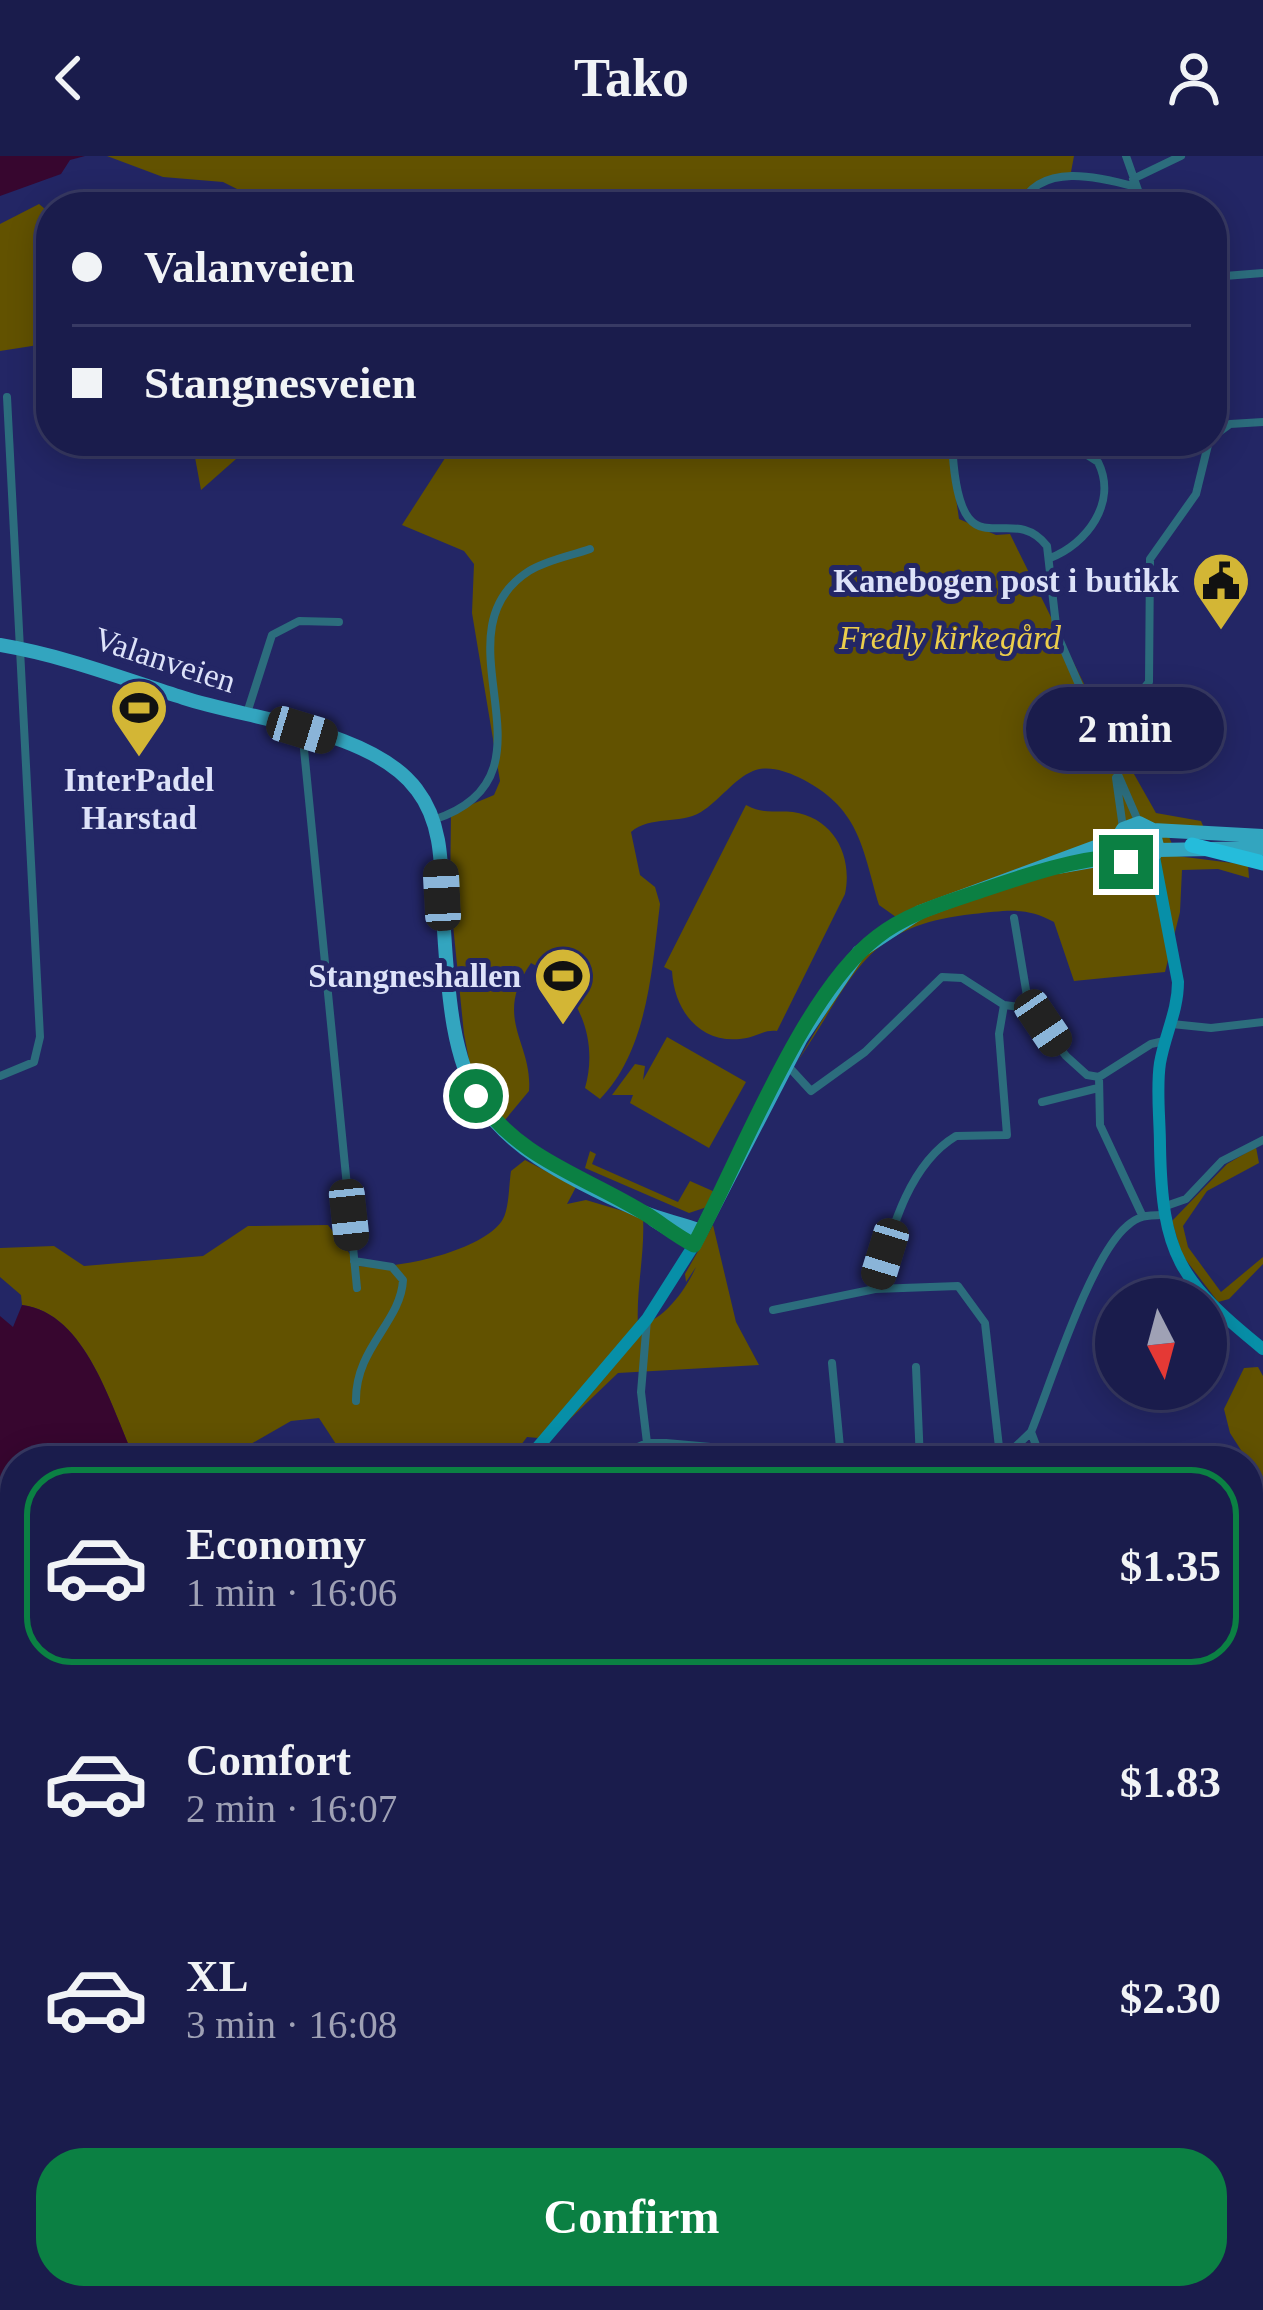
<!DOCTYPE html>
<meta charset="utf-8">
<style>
:root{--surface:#1a1c4c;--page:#232553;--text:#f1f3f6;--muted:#9fa1b5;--line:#383a64;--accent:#0b8043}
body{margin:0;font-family:"Times New Roman",serif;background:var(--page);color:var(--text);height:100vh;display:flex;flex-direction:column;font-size:45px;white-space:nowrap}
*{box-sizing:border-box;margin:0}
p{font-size:39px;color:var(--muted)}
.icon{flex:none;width:66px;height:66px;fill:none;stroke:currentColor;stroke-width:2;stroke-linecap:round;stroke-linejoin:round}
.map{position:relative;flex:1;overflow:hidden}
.drawer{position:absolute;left:0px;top:1290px;width:1263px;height:864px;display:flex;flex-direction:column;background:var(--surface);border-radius:48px 48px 0 0;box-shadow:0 6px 30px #0003,0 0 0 3px var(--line)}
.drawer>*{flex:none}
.banner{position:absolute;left:36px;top:36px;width:1191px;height:264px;border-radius:48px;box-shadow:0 6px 30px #0003,0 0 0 3px var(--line);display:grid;align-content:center;height:264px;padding:0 36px;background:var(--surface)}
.needle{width:78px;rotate:174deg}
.controls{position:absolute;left:1095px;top:1122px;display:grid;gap:24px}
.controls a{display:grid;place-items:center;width:132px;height:132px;border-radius:50%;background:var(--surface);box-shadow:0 6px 30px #0003,0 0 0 3px var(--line);font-size:60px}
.end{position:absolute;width:54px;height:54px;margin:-27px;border:15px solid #0b8043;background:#fff;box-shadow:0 0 0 6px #fff}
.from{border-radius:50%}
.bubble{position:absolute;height:84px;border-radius:42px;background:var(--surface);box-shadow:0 6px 30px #0003,0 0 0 3px var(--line);font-size:39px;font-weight:700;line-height:84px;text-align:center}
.car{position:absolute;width:36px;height:72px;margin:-36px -18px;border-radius:15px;box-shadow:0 0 9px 3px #0007;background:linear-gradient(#222 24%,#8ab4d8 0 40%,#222 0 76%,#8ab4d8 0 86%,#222 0)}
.banner b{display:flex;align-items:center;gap:42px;height:114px;font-size:45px}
.banner b+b{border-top:3px solid var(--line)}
.banner i{width:30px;height:30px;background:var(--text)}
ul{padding:21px 0 0;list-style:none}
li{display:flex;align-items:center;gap:36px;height:198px;margin:0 24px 18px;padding:0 12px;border:6px solid transparent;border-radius:48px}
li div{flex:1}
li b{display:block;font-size:45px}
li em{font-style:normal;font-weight:700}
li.active{border-color:var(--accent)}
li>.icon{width:108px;height:108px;stroke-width:1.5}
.primary-button{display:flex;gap:24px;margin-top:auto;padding:24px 36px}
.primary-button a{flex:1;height:138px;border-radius:48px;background:var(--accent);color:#fff;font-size:48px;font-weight:700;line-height:138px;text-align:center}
header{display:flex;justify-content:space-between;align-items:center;height:156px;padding:0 36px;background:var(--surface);font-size:54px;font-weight:700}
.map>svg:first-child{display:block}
.green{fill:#625200}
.water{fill:#37062f}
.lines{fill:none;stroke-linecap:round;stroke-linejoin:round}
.street{stroke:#2c6d7d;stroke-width:8}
.secondary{stroke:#078fa8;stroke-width:12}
.primary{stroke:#33a5bf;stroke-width:14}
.highway{stroke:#25bcdb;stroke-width:15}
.route{stroke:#0b8043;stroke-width:15}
.labels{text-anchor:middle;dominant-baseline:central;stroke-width:10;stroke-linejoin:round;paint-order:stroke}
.poi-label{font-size:33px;font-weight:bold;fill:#dde2f9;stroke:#232665;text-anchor:end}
.park-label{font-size:33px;font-style:italic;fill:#ebcd4c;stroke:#232665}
.street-label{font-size:33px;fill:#dde2f9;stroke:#232665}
</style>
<header><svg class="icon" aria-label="back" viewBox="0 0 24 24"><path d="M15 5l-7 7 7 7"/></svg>Tako<svg class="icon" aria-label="person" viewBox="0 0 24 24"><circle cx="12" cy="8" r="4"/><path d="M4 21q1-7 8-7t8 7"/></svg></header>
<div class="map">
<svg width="1263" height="2154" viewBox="0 0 1263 2154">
<rect width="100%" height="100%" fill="#232665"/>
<path class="green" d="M 107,0 L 1074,0 L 1071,16 L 1027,37 L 1024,51 L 260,51 L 259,44 L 223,26 L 163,21 Z
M 39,48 L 51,58 C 51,90 40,115 44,147 L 51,151 L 51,187 L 0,195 L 0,68 Z
M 192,285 L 236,285 L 236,303 L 201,334 Z
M 456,285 L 948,285 L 959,363 L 996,379 L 1010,378 L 1091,542 L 1156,657 L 1201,665 L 1204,672 L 1164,669 L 1177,700 L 1248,709 L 1249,722 L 1218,713 L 1182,714 L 1180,756 L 1165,816 L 1074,825 L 1054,766 C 1026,750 1005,755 973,758 C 860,770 854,824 797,906 L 855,809 L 903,766 L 879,749 C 862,691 860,651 798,621 C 785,615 768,609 753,615 C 734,623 719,645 701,656 C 679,669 651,659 631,676 L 640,719 L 655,731 L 660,748 C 652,812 648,894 600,943 L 585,932 C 599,884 579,831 531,807 C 492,863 533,886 529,935 L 500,970 L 472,920 L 464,878 L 450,739 L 451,657 L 494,639 L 500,625 L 472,457 L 474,408 L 464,395 L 402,369 Z
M 746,649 C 765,659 773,654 793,656 C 834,662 853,700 845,738 L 777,875 C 764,873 755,882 740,883 C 698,887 674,853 672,815 L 664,811 Z
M 667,881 L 746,926 L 709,992 L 630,947 L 633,939 L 612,939 L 635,908 L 645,910 L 643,924 Z
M 1256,991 L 1259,1007 L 1207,1035 L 1183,1070 L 1188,1091 L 1221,1136 L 1263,1101 L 1263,1108 L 1229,1143 L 1218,1146 L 1182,1099 L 1172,1065 L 1227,1008 Z
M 590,995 L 596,998 L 592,1008 L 678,1046 L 690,1025 L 715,1036 L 707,1051 L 689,1057 L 585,1012 Z
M 525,1004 L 576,1031 L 567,1048 L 586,1044 L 643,1061 C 645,1099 636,1132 638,1170 C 664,1164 685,1135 696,1111 L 686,1126 L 685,1118 L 713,1069 L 736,1166 L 759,1209 L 618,1217 L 549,1283 L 527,1281 L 509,1305 L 347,1305 L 319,1262 L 291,1265 L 221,1305 L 144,1305 L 134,1301 C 110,1249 86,1157 22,1149 L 21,1139 L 0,1121 L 0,1092 L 54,1090 L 84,1110 L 203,1100 L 248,1070 L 328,1069 L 359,1110 C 392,1115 485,1095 503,1063 C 509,1053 509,1028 511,1015 Z
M 1258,1211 L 1263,1220 L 1263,1366 L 1248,1305 L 1230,1277 L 1224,1253 L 1244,1212 Z
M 1248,1686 L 1263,1695 L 1263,2154 L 422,2154 L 420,2139 L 1248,2139 Z
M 67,2139 L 186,2139 L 175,2154 L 52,2154 Z"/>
<path class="water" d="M 0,0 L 85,0 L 70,4 L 61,18 L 0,40 Z
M 22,1149 C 87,1157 111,1252 136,1305 L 15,1305 L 15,1382 L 0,1378 L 0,1160 L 13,1171 Z"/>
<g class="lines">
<path class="street" d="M 1126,0 L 1144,51
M 1133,23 L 1181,0
M 1020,51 C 1039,5 1100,21 1136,31
M 1212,121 L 1263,117
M 1212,281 L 1230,268 L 1263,266
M 952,285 C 958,427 1008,340 1047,390 L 1057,478 L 1139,667
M 1050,402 C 1087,388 1118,346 1098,306 L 1065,285
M 247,557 L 272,479 L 299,465 L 339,466
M 1092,561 L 1136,542 L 1149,526 L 1150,403 L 1196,338 L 1209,285
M 302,573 L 357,1132
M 1116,622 L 1123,672
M 433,664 C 571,620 429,479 529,415 C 547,404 570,400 590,393
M 1014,762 L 1029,852 L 1066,900 L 1087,919 L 1099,921 L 1151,888 L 1164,885
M 1172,868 L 1211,872 L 1263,866
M 788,910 L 811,935 L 865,896 L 942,821 L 962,822 L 1004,849 L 1029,852
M 0,920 L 34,906 L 40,881 L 7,241
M 1099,921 L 1100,969 L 1142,1059
M 1042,946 L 1098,932
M 1163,1051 L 1186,1043 L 1222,1005 L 1263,984
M 354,1105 L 392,1111 L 403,1124 C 401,1166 355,1192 356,1245
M 875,1133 C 890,1081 906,1010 956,980 L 1007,979 L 999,878 L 1004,849
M 773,1154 L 875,1133 L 958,1130 L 985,1167 L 1000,1300
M 832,1207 L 841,1302
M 916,1211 L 920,1305
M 1031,1276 L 1042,1305
M 647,1287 L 641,1236 L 647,1164
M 607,1305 L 647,1287 L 666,1287 L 870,1305
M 986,1305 L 1012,1294 L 1031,1276 C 1051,1227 1090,1101 1127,1070 C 1138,1060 1147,1059 1162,1059
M 1248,1440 L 1263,1451
M 0,1534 L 15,1531
M 1248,1572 L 1263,1579
M 0,1783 L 15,1768
M 0,1852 L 15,1854
M 0,1926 L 15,1911
M 0,2062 L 15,2039
M 363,2139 L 367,2154
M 0,2149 L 15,2137
M 76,2154 L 79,2139"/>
<path class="secondary" d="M 1154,701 L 1178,826 C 1178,855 1165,878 1160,907 C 1156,933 1160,963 1160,990 C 1162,1099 1179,1125 1263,1193
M 526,1305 L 647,1163 L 694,1089
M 0,1676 L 15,1658
M 120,2154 L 163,2139"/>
<path class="primary" d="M 0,489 C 65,500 121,522 184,542 C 252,564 373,574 417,634 C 444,669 441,715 443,757 C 453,940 467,978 640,1055 C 660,1064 681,1067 701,1075
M 1153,674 L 1263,680
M 1158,694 L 1263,692
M 1057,711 L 1120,700 L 1134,709 L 1147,707 L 1158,694 L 1153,674 L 1139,667 L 1123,673 L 1117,683 L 1120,700
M 654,1064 L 694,1089 L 801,882 L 859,796 L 920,756 L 1117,683"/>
<path class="highway" d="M 1192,689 L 1263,707"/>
</g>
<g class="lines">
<path class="route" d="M 476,940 C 520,1004 583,1019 646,1058 C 662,1068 676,1080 694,1089 C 740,1004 802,838 877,781 C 909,756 949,746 986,733 C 1030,718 1074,703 1120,700 L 1126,706"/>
</g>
<defs>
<symbol id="civic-pin" viewBox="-11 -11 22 30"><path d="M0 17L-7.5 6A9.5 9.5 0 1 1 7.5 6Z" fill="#d3b635" stroke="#232665"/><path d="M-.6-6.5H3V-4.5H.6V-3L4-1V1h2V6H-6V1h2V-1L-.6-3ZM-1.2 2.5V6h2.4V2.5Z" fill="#111"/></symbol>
<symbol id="stadium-pin" viewBox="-11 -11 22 30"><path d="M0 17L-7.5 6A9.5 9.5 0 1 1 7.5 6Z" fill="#d3b635" stroke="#232665"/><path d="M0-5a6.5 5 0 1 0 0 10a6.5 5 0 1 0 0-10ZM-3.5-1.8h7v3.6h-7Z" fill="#111"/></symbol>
</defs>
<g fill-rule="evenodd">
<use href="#civic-pin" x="1188" y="392" width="66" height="90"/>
<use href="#stadium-pin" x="106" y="519" width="66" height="90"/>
<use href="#stadium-pin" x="530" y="787" width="66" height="90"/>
</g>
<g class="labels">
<g class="poi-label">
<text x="1179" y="425">Kanebogen post i butikk</text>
<text x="139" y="624" text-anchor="middle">InterPadel<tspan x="139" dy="38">Harstad</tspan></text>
<text x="521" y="820">Stangneshallen</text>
</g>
<g class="park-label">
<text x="950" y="482">Fredly kirkegård</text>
</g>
<g class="street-label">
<text transform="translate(165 504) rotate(18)">Valanveien</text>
</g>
</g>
</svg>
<div class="controls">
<a><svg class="needle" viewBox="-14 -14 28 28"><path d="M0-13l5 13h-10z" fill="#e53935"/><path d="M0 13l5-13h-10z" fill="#9fa1b5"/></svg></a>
</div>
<i class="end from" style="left:476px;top:940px"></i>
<i class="end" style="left:1126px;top:706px"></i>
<div class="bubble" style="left:1026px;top:531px;width:198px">2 min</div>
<i class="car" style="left:302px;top:574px;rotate:107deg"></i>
<i class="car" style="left:442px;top:739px;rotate:357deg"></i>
<i class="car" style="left:1043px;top:867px;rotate:146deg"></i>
<i class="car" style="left:349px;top:1059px;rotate:174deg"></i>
<i class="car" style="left:885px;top:1098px;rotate:197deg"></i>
<div class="banner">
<b><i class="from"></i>Valanveien</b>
<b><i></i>Stangnesveien</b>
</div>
<section class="drawer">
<ul>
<li class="active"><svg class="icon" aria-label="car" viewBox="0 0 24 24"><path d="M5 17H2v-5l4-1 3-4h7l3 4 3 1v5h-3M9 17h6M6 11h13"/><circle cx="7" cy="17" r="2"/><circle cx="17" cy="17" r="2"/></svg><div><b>Economy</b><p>1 min · 16:06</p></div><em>$1.35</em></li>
<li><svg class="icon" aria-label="car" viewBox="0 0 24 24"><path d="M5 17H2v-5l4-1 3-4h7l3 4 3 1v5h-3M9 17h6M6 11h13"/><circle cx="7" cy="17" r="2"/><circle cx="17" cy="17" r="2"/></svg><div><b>Comfort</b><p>2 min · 16:07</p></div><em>$1.83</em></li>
<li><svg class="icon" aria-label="car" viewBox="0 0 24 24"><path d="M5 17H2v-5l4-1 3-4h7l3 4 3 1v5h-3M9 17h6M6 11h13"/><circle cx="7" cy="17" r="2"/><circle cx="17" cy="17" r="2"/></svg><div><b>XL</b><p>3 min · 16:08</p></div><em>$2.30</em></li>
</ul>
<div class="primary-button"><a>Confirm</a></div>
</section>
</div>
